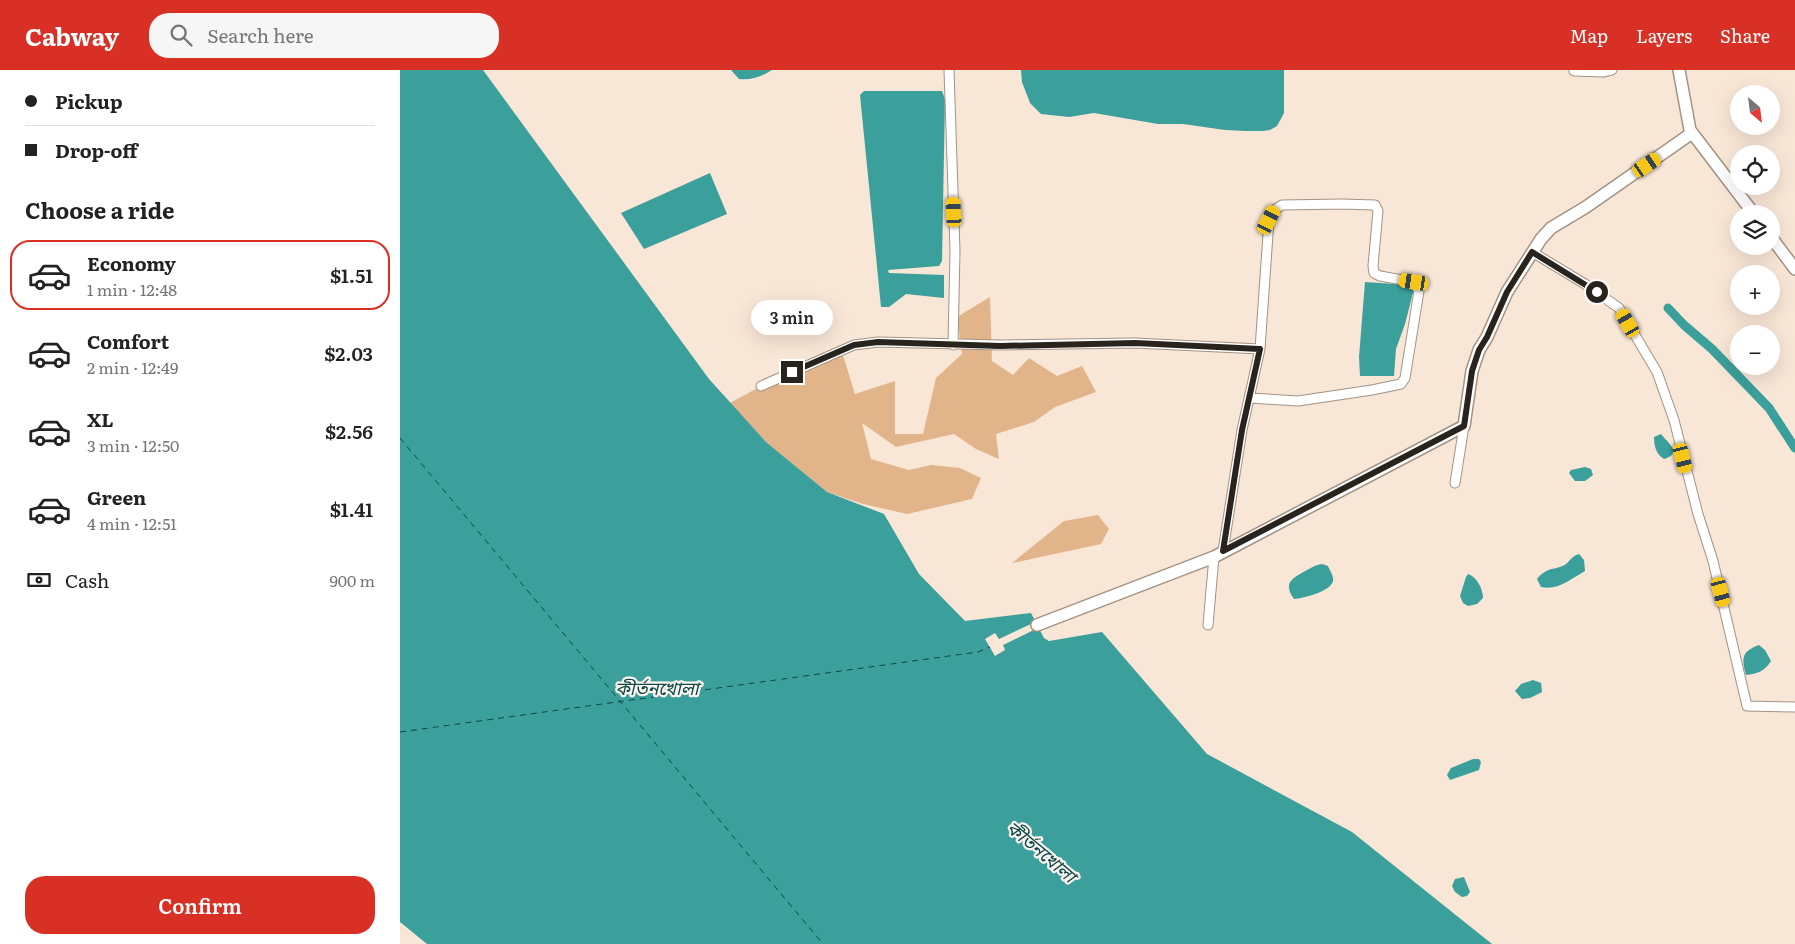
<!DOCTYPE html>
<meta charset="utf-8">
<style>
:root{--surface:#fff;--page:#f6f6f6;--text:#222;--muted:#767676;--line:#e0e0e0;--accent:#d93025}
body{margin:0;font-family:Literata,"Noto Sans Bengali",serif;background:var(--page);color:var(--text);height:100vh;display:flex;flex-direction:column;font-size:19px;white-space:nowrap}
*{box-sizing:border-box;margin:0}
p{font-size:16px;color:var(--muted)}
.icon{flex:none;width:28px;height:28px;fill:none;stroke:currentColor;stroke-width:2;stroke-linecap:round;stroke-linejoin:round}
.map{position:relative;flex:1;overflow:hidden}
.side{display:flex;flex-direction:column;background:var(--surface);width:400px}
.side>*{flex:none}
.hud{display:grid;align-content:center;height:110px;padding:0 25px;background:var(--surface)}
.needle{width:32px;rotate:152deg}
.fabs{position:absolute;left:1330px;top:15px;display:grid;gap:10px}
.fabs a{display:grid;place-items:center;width:50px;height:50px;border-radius:50%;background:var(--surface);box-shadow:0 5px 20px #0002;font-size:25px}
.end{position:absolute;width:22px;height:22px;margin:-11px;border:6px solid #29231d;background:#fff;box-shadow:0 0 0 2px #fff}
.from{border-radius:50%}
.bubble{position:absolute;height:35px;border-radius:18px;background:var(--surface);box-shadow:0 5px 20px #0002;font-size:16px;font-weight:600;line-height:35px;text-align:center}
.car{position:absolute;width:15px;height:30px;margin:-15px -8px;border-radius:6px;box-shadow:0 0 4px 1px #0007;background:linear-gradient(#f5c518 24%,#345 0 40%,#f5c518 0 76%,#345 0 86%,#f5c518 0)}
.hud b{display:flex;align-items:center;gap:18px;height:48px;font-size:19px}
.hud b+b{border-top:1px solid var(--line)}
.hud i{width:12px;height:12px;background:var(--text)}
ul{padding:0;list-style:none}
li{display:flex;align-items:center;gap:15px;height:70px;margin:0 10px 8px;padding:0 15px;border:2px solid transparent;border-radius:20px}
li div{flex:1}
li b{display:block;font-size:19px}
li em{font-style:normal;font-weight:600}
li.selected{border-color:var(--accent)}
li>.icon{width:45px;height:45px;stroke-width:1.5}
h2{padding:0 25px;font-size:22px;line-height:60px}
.pay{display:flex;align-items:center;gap:12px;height:55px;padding:0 25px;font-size:19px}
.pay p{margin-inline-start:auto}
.action{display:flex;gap:10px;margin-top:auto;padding:10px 25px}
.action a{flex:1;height:58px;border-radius:20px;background:var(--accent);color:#fff;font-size:20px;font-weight:600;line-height:58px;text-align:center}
header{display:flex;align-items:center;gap:30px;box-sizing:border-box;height:70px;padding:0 25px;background:var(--accent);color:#fff}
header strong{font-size:24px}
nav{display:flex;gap:28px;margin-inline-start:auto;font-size:18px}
.search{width:350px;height:45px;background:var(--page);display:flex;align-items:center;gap:12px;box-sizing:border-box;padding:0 18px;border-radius:20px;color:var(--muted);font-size:19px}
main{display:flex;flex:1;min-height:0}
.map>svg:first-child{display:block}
.green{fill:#e2b489}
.water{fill:#3b9f9b}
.pier{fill:#f8e6d6}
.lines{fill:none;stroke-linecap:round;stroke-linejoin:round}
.canal{stroke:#3b9f9b;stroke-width:9}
.ferry{stroke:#0b4846;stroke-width:1;stroke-dasharray:6 5;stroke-linecap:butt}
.minor-casing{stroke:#a39384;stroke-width:11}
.secondary-casing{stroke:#a39384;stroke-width:14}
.minor{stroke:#fff;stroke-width:9}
.secondary{stroke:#fff;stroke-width:11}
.route{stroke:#29231d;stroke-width:6}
.labels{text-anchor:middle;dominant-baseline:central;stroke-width:4.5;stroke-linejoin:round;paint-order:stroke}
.water-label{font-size:18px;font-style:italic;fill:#0b4846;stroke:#fcf5ef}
</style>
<header>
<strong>Cabway</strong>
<div class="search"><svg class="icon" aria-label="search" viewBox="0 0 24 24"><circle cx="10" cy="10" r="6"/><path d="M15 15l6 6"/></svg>Search here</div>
<nav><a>Map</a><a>Layers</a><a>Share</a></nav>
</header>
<main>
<section class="side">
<div class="hud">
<b><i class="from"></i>Pickup</b>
<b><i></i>Drop-off</b>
</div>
<h2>Choose a ride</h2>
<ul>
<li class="selected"><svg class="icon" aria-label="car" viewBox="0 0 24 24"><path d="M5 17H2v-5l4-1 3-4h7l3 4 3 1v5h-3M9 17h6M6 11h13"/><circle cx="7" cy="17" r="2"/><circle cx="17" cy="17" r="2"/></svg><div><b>Economy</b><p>1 min · 12:48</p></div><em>$1.51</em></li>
<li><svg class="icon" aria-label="car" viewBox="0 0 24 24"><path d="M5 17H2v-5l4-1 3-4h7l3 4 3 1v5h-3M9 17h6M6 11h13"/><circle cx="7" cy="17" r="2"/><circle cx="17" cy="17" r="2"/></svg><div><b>Comfort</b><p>2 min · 12:49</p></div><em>$2.03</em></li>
<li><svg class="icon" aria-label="car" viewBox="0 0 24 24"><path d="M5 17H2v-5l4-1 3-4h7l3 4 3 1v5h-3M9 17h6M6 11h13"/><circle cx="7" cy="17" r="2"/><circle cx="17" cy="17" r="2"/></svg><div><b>XL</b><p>3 min · 12:50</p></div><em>$2.56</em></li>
<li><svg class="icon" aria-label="car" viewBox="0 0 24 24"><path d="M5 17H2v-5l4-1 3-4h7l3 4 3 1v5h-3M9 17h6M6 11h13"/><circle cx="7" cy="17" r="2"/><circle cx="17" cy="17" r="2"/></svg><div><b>Green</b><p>4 min · 12:51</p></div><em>$1.41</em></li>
</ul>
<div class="pay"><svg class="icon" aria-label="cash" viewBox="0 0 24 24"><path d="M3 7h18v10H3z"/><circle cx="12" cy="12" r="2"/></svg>Cash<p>900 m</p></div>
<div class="action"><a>Confirm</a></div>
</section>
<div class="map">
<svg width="1395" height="874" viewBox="0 0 1395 874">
<rect width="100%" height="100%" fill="#f8e6d6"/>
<path class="green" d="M 590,227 L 592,291 L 613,305 L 629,288 L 657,306 L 682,296 L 696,322 L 655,337 L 634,352 L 596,364 L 599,389 L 576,379 L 554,364 L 496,377 L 462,353 L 471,389 L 509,400 L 531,395 L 560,398 L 581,408 L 572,429 L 507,444 L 463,434 L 427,422 L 366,372 L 330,333 L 354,320 L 441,279 L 455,324 L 495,311 L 495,364 L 523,364 L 536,308 L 562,284 L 557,247 Z
M 698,445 L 709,459 L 701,474 L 612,493 L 664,451 Z"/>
<path class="water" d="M 0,0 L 83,0 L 309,309 L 366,372 L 427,422 L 484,444 L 519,504 L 565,551 L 631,543 L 644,568 L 649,571 L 702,562 L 807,684 L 952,762 L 1092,874 L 27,874 L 0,852 Z
M 331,0 L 372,0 C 361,7 352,10 339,9 Z
M 621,0 L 884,0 L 884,43 L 877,56 L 870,60 L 863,61 L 846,61 L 825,60 L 783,54 L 758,54 L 694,43 L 669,47 L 641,44 L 630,33 L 622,12 Z
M 464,21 L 542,21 L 545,29 L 542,191 L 539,196 L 488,200 L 489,203 L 544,205 L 544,228 L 506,224 L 489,237 L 481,237 L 460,25 Z
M 310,103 L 327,144 L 244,179 L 221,143 Z
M 965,212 L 1010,215 L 1014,219 L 1005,254 L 996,279 L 994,306 L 960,306 L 959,287 Z
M 1261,364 C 1268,373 1283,383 1264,389 C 1256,384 1254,376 1254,367 Z
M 1185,397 L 1191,399 L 1193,405 L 1185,411 L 1175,411 L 1169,403 L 1171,400 Z
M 1179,484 L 1184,490 L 1185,501 C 1171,509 1157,521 1141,517 L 1137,509 C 1149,495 1156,501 1166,494 C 1171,490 1172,486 1179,484 Z
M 922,494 L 928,496 C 930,501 934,506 933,511 C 930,522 904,528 894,529 C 882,512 893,508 907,500 C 913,497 915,495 922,494 Z
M 1068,504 C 1077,507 1083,519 1083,528 L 1077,534 L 1068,536 L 1063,533 L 1060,526 L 1066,507 Z
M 1359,575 L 1365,580 L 1371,591 C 1365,601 1357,604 1346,605 C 1341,588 1342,581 1359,575 Z
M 1133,610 L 1141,613 L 1142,622 L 1130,628 L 1122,629 L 1115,621 L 1121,614 Z
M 1073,689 L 1079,689 L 1081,692 L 1079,700 L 1050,710 L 1047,705 L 1051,698 Z
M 1064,807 L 1070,822 L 1067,826 L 1062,827 L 1055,822 L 1052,816 L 1055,809 Z"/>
<path class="pier" d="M 635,552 L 638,558 L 603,575 L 605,580 L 595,586 L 585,569 L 595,563 L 599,569 Z"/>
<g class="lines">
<path class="canal" d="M 1268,238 L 1284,255 L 1312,279 L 1369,338 L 1395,378"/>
<path class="ferry" d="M 0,368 L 423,874
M 0,662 L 578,582 L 590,577"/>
<defs>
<path id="minor" d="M 549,0 L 555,181 L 553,275
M 1174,1 L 1204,2 L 1212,0
M 1132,182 L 1185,214 L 1219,238 L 1257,302 L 1274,350 L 1298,444 L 1313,491 L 1347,636 L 1395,637
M 361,316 L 454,275 L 478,272 L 600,275 L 735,273 L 860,279
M 1055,413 L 1064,356
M 823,481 L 842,360 L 860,279 L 869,150 L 874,140 L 882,135 L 942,134 L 975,135 L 978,141 L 973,196 L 974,203 L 980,206 L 1014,212 L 1019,221 L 1005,308 L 1001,314 L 972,320 L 898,331 L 850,328
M 808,555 L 814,487"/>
<path id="secondary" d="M 1279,0 L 1290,60 L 1354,144
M 1371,167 L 1395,199
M 637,555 L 814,487 L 1064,356 L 1072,301 L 1079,280 L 1087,267 L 1107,222 L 1141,169 L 1151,158 L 1186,137 L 1292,63"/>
</defs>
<use href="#minor" class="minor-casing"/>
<use href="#secondary" class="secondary-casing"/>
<use href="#minor" class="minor"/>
<use href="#secondary" class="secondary"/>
</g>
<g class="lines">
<path class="route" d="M 392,302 L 454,275 L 478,272 L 600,276 L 735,273 L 860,279 L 842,360 L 823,481 L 1064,356 L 1072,301 L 1079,280 L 1087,267 L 1107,222 L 1132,182 L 1197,222"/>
</g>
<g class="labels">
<g class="water-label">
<text x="257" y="617">কীর্তনখোলা</text>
<text transform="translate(642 781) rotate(40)">কীর্তনখোলা</text>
</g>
</g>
</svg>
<div class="fabs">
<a><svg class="needle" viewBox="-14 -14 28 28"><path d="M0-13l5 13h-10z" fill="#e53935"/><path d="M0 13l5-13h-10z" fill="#767676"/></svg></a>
<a><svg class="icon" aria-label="locate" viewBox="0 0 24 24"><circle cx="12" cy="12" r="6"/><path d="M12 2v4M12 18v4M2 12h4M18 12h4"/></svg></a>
<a><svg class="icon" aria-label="layers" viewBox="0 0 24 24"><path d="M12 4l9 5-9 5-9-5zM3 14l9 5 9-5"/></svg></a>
<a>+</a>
<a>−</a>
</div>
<i class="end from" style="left:1197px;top:222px"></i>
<i class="end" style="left:392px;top:302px"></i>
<div class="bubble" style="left:351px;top:230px;width:82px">3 min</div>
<i class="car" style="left:1247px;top:95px;rotate:56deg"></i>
<i class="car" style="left:554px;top:142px;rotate:357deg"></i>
<i class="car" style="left:869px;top:150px;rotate:27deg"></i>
<i class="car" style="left:1014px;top:212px;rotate:279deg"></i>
<i class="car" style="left:1228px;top:253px;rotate:330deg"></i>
<i class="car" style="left:1283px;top:388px;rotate:166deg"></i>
<i class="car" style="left:1321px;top:522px;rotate:165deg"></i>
</div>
</main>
